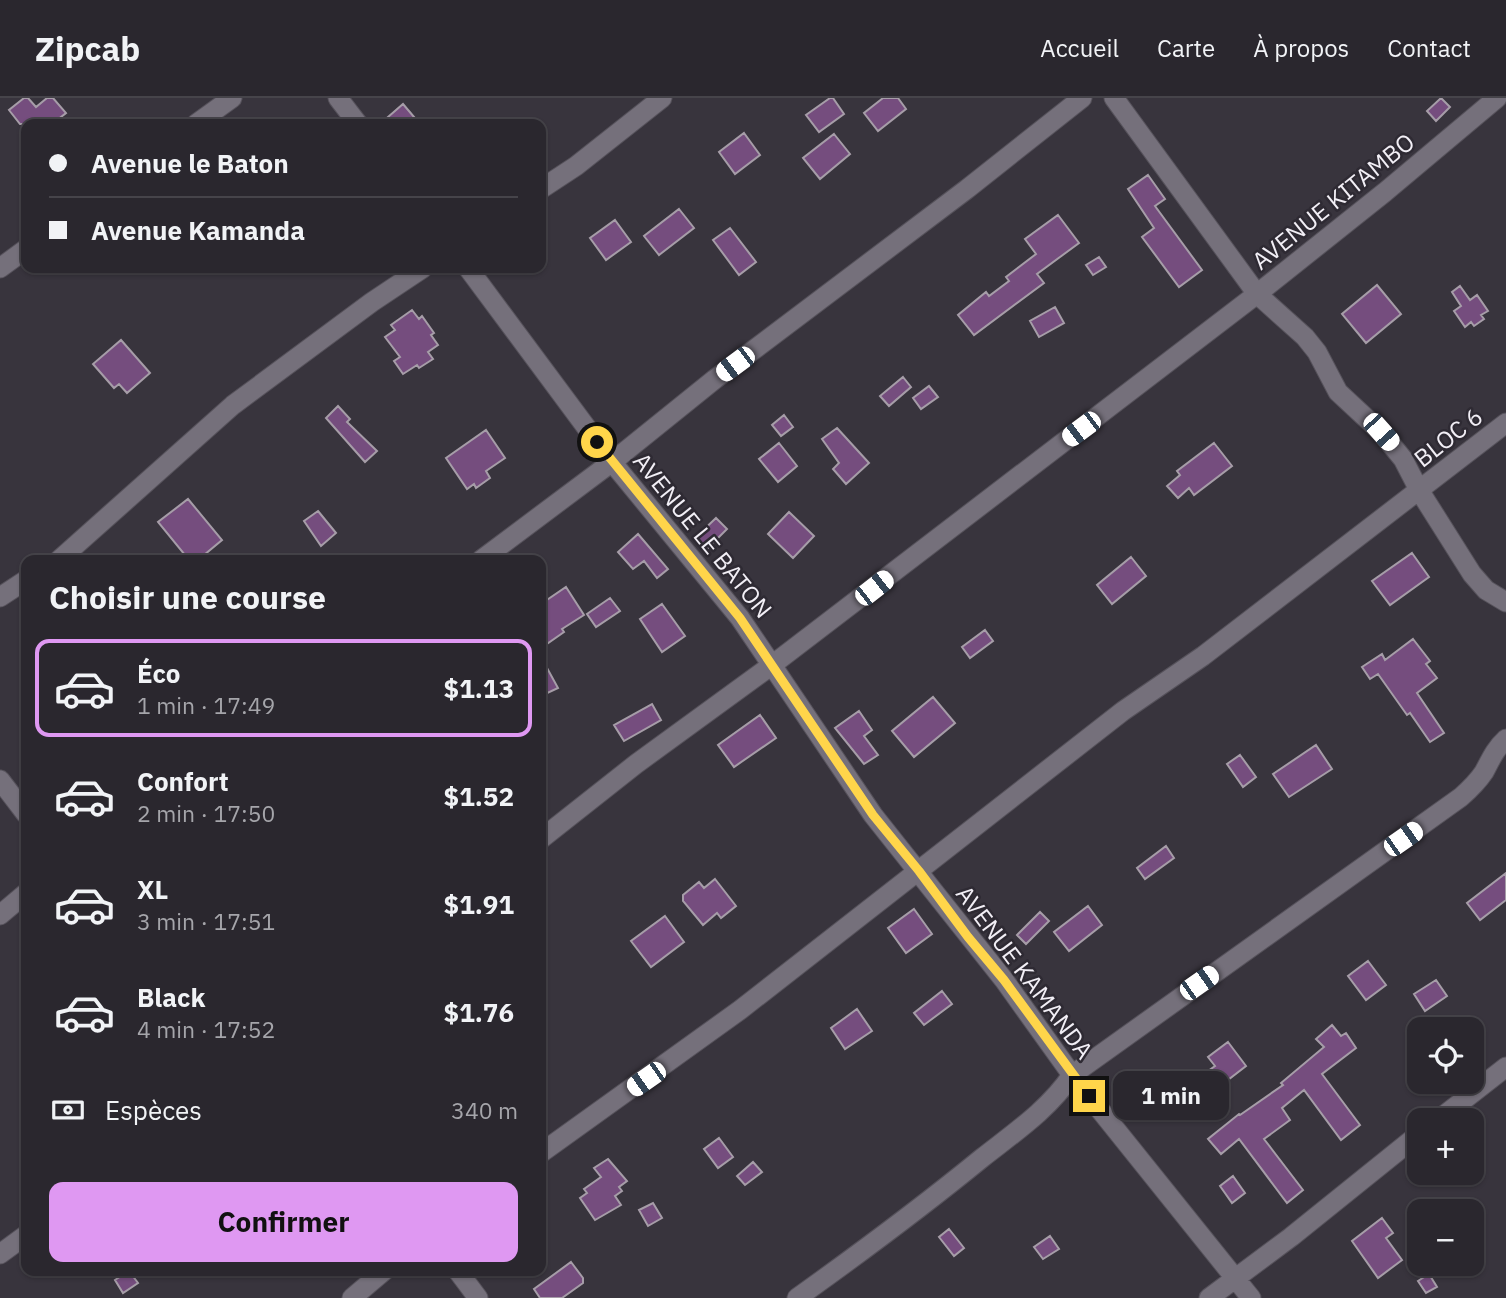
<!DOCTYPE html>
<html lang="fr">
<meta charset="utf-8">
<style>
:root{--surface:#2a272e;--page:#322f36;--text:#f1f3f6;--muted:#a5a5aa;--line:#46444a;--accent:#df98f2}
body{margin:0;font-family:"IBM Plex Sans",sans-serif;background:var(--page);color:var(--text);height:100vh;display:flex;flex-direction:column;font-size:26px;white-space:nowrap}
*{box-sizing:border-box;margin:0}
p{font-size:23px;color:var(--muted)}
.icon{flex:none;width:38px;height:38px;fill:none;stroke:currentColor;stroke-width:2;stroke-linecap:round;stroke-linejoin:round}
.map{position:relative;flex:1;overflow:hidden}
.side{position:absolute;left:21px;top:457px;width:525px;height:721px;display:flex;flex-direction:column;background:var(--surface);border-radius:14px;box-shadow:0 2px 5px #0004,0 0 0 2px var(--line)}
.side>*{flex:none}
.banner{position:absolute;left:21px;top:21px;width:525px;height:154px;border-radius:14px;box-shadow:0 2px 5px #0004,0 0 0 2px var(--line);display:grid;align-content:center;height:154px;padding:0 28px;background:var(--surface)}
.controls{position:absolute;left:1407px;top:919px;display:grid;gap:14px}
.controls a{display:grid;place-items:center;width:77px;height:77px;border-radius:14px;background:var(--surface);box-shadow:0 2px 5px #0004,0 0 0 2px var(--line);font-size:35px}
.end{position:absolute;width:32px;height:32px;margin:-16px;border:9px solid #ffd54a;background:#111;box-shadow:0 0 0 4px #111}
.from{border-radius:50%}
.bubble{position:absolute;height:49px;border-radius:14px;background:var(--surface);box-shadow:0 2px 5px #0004,0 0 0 2px var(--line);font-size:23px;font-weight:700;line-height:49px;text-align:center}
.car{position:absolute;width:21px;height:42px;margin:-21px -10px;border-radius:9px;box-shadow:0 0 5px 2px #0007;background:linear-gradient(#fff 24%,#345 0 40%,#fff 0 76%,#345 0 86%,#fff 0)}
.banner b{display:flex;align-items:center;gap:24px;height:66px;font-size:26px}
.banner b+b{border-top:2px solid var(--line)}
.banner i{width:18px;height:18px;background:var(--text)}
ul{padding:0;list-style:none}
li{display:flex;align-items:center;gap:21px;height:98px;margin:0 14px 10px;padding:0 14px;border:4px solid transparent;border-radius:14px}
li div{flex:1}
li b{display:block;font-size:26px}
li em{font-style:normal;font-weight:700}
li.current{border-color:var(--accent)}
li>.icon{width:63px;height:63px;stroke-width:1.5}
h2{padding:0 28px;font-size:32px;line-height:84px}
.pay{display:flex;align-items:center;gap:18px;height:77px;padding:0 28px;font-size:26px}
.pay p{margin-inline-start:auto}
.button{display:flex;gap:14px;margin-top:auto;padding:14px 28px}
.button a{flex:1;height:80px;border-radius:14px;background:var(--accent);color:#111;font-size:28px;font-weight:700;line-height:80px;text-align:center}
header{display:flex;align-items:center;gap:42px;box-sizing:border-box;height:98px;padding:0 35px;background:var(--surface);border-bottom:2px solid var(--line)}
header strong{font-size:33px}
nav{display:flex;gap:38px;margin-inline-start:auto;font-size:24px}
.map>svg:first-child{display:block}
.building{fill:#754d7e;stroke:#a69da8;stroke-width:2}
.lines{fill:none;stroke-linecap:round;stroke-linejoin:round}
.minor-casing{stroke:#56525b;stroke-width:21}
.minor{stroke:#75707b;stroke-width:19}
.route{stroke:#ffd54a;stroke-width:9}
.labels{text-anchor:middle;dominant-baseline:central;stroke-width:5;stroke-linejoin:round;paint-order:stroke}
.street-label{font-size:24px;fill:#f2eff6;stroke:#2e2a33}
</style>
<header>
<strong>Zipcab</strong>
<nav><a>Accueil</a><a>Carte</a><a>À propos</a><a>Contact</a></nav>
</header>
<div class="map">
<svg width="1506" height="1200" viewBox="0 0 1506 1200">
<rect width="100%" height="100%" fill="#38343d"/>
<path class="building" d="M 24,0 L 28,0 L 36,9 L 47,0 L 53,0 L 66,15 L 52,26 L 20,26 L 9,12 Z
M 830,0 L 833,0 L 844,16 L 819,34 L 806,17 Z
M 883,0 L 898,0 L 906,11 L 878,33 L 864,15 Z
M 1441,0 L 1450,9 L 1436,23 L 1427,13 Z
M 403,6 L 420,26 L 380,26 Z
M 744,35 L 760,57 L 735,76 L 719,54 Z
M 834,36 L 850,56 L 820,81 L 803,60 Z
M 1148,77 L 1165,101 L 1155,108 L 1202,172 L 1179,189 L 1142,139 L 1154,130 L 1128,91 Z
M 679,111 L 694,130 L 659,157 L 644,138 Z
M 1058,117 L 1079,145 L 1037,176 L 1044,185 L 974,237 L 958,217 L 986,194 L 989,198 L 1009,183 L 1006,179 L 1036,156 L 1025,141 Z
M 615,122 L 631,144 L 606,162 L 590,140 Z
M 730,130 L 756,164 L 739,177 L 713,142 Z
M 1099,159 L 1106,169 L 1093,177 L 1086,167 Z
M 1377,187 L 1401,216 L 1366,245 L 1342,216 Z
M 1460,188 L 1470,202 L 1477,197 L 1488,213 L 1481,217 L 1484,221 L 1474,228 L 1471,224 L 1465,229 L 1454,213 L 1461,208 L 1452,194 Z
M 1055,209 L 1064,225 L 1039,239 L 1030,223 Z
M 412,212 L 419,221 L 422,218 L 434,235 L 431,237 L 438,247 L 428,254 L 433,261 L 419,270 L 417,267 L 403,276 L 394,263 L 400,259 L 385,239 L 395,232 L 391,227 Z
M 121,242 L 150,275 L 127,295 L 119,286 L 114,290 L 93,266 Z
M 903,279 L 911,289 L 889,308 L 880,298 Z
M 929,288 L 938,299 L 921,311 L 913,300 Z
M 338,308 L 350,321 L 347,324 L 377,353 L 365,364 L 326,320 Z
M 784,317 L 793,329 L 781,338 L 772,327 Z
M 837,330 L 869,365 L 846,386 L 833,371 L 839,365 L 822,341 Z
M 486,332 L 505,360 L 486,373 L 490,380 L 476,390 L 474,386 L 467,391 L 446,360 Z
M 779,345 L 797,368 L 778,384 L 759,361 Z
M 1214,345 L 1232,368 L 1194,397 L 1189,390 L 1178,400 L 1167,388 L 1180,377 L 1177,373 Z
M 188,401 L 222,442 L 198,462 L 189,462 L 158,424 Z
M 318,413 L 336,435 L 321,448 L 304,423 Z
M 789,414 L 814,438 L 793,460 L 768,436 Z
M 716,420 L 727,431 L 706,452 L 695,440 Z
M 638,436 L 668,471 L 657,480 L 644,463 L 633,471 L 618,454 Z
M 1412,455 L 1429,479 L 1390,507 L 1372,483 Z
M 1131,459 L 1146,478 L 1112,506 L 1097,487 Z
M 566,489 L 584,517 L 562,531 L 564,534 L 541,550 L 541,506 Z
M 610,500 L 620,513 L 596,529 L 587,516 Z
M 662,506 L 685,538 L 662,554 L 640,521 Z
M 985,532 L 993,543 L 970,560 L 962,549 Z
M 1413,541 L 1430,563 L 1426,566 L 1437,580 L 1417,595 L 1444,635 L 1430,644 L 1410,615 L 1407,617 L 1378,576 L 1370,581 L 1362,569 L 1382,556 L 1385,562 Z
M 541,559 L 558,590 L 541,598 Z
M 933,599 L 955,625 L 914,659 L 892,633 Z
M 652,606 L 661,622 L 624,643 L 614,627 Z
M 859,613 L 872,632 L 864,638 L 878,657 L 864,666 L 835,630 Z
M 760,617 L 776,640 L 734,669 L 718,647 Z
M 1316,647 L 1332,671 L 1289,699 L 1273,676 Z
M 1240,657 L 1256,679 L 1243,689 L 1227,666 Z
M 1166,748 L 1174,760 L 1145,781 L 1137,770 Z
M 1506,775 L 1506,802 L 1480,822 L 1467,805 Z
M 715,781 L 736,808 L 721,820 L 717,815 L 703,827 L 683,803 L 683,797 L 699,784 L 704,790 Z
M 1088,808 L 1102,827 L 1069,853 L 1054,834 Z
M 914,811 L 932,836 L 906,855 L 888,830 Z
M 1040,814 L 1049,823 L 1026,846 L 1017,837 Z
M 665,818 L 684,844 L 651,869 L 631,843 Z
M 1368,863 L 1386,887 L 1366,902 L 1348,878 Z
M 1436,882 L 1447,898 L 1425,913 L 1414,896 Z
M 942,893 L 952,906 L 924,927 L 914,915 Z
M 857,911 L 872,933 L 845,951 L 831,930 Z
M 1332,927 L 1341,938 L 1346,935 L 1356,950 L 1322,976 L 1360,1027 L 1341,1042 L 1304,992 L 1282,1010 L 1290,1022 L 1264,1041 L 1303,1092 L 1287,1105 L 1239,1041 L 1221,1056 L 1208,1041 L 1239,1016 L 1240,1017 L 1283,987 L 1281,985 L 1324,949 L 1316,941 Z
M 1228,944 L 1246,968 L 1202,1002 L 1190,986 L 1215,968 L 1208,959 Z
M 719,1040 L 733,1059 L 718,1070 L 704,1051 Z
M 608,1061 L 627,1083 L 619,1089 L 622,1093 L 615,1098 L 621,1107 L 595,1122 L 580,1100 L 587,1095 L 584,1091 L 601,1079 L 594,1070 Z
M 753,1064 L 762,1074 L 745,1087 L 737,1078 Z
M 1233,1078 L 1245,1095 L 1232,1105 L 1220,1088 Z
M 653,1105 L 662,1120 L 648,1128 L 639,1112 Z
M 1382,1120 L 1393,1135 L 1386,1140 L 1402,1162 L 1378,1180 L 1352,1143 Z
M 949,1131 L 964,1150 L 954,1158 L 939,1139 Z
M 1050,1138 L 1059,1151 L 1043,1161 L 1034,1149 Z
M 571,1164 L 583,1180 L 583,1185 L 562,1200 L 540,1200 L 534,1191 Z
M 129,1173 L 138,1185 L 123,1195 L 115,1182 Z
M 1429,1176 L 1437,1189 L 1426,1195 L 1418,1183 Z"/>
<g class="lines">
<defs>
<path id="minor" d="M 338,0 L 358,26
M 1114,0 L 1257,196 L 1385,94 L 1497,0
M 196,26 L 232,0
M 541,91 L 576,68 L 662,0
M 0,170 L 26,151
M 468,170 L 612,364 L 740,520 L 873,717 L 1004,882 L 1072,977 L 1251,1200
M 59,462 L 233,307 L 372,204 L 423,170
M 481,462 L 612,364 L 715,281 L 967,91 L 1082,0
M 0,499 L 26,482
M 0,682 L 26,716
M 541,741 L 636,666 L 772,567 L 1257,196 L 1305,239 L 1317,254 L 1338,294 L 1381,334 L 1403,361 L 1419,392 L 1472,476 L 1486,492 L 1506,504
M 0,817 L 26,795
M 1438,1022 L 1506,969
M 541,1055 L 740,912 L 1123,613 L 1203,558 L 1506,325
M 0,1156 L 26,1137
M 457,1172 L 478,1200
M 352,1200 L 385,1172
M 797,1200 C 860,1155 922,1109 982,1060 C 1015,1034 1048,1012 1072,977 L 1461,699 C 1470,691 1478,683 1484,674 C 1491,661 1495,651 1506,641
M 1209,1200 L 1291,1139 L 1419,1036"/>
</defs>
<use href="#minor" class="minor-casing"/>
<use href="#minor" class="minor"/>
</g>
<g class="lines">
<path class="route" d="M 597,344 L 740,520 L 873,717 L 919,773 L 968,839 L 1004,882 L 1089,998"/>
</g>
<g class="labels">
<g class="street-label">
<text transform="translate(1333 103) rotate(-39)">AVENUE KITAMBO</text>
<text transform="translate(1448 339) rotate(-38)">BLOC 6</text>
<text transform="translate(703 437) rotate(51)">AVENUE LE BATON</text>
<text transform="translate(1025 874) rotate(53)">AVENUE KAMANDA</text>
</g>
</g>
</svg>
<div class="controls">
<a><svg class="icon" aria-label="locate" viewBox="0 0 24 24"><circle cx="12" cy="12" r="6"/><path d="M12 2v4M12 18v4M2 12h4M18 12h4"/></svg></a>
<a>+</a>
<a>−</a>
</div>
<i class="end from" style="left:597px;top:344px"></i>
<i class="end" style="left:1089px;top:998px"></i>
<div class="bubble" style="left:1113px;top:973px;width:116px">1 min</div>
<i class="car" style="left:735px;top:266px;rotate:233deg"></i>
<i class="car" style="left:1081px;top:331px;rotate:233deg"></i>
<i class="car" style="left:1381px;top:334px;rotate:138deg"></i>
<i class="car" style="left:874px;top:490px;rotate:52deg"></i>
<i class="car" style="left:1403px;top:741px;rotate:55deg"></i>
<i class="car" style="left:1199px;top:885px;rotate:55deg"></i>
<i class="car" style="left:646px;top:981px;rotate:235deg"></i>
<div class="banner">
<b><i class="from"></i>Avenue le Baton</b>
<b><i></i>Avenue Kamanda</b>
</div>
<section class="side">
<h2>Choisir une course</h2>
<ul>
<li class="current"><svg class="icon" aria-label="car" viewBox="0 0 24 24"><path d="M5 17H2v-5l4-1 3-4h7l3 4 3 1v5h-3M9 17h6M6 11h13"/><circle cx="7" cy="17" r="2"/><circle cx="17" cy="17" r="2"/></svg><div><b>Éco</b><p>1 min · 17:49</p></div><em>$1.13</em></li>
<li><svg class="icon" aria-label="car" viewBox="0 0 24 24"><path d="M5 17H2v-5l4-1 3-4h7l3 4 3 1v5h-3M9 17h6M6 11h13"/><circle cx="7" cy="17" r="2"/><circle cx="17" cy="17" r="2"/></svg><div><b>Confort</b><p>2 min · 17:50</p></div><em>$1.52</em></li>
<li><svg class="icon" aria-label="car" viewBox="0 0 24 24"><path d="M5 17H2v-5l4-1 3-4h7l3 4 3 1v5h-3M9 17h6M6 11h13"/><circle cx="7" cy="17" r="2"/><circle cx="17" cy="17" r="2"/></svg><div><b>XL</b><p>3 min · 17:51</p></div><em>$1.91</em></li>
<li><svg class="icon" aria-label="car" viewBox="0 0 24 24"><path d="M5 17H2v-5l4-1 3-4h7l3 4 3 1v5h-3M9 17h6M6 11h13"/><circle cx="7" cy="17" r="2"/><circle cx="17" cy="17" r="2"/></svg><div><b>Black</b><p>4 min · 17:52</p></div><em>$1.76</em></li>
</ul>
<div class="pay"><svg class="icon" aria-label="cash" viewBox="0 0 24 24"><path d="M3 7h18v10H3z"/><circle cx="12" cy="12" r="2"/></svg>Espèces<p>340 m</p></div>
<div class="button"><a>Confirmer</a></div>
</section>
</div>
